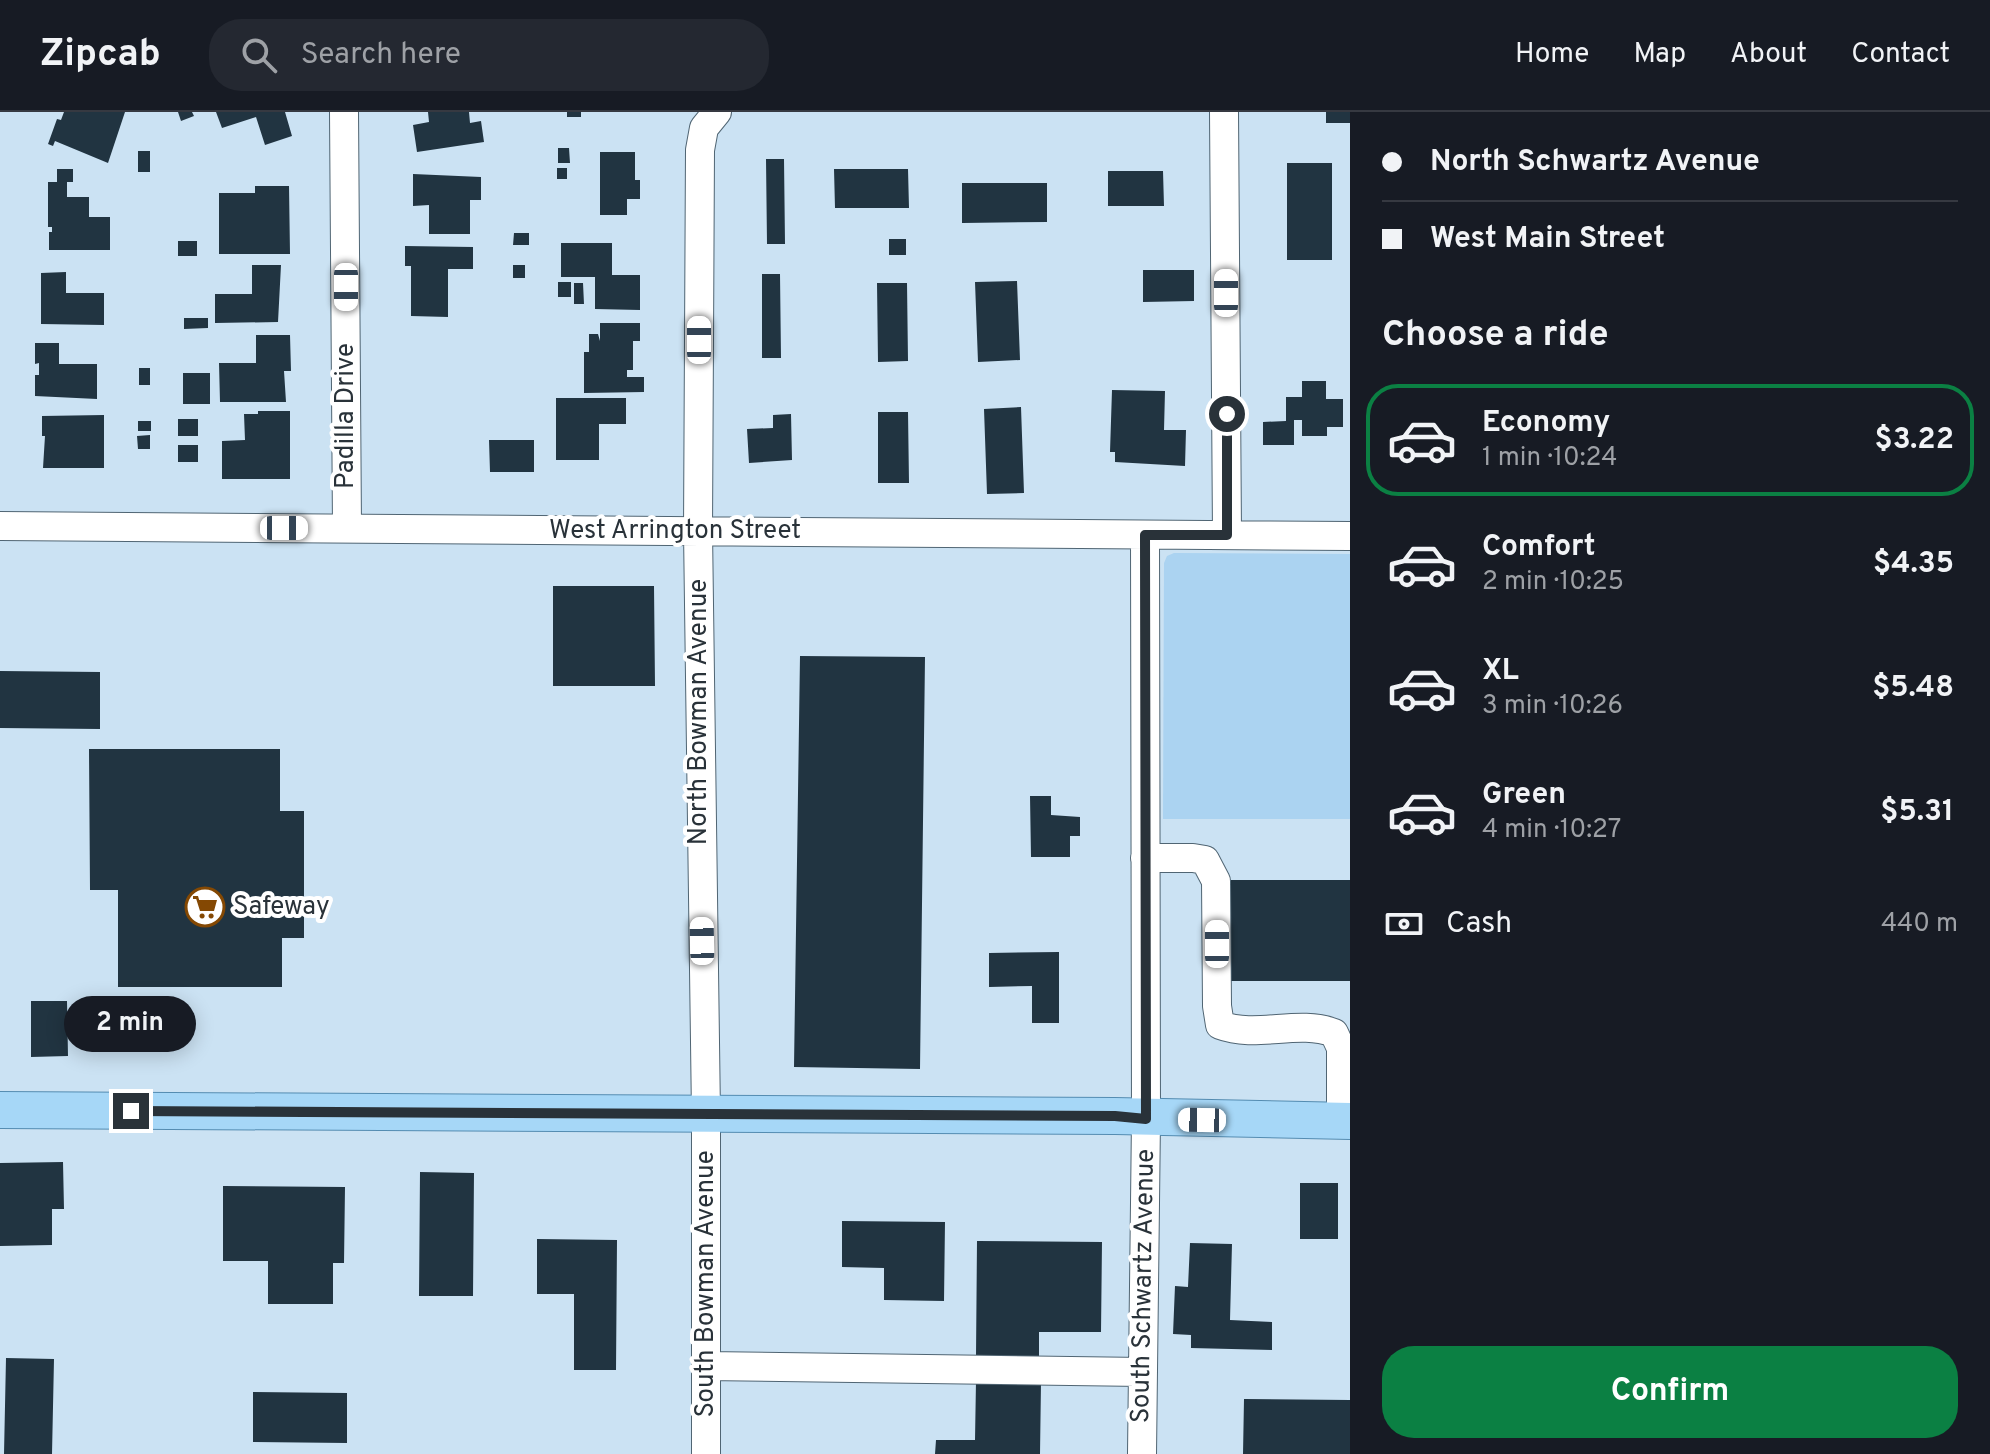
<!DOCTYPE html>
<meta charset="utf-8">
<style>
:root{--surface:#171b24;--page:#242831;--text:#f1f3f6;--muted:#9ea1a6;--line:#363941;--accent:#0b8043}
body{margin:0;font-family:Overpass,sans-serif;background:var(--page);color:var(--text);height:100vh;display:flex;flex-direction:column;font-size:30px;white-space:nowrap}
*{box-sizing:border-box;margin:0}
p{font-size:26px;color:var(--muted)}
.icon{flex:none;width:44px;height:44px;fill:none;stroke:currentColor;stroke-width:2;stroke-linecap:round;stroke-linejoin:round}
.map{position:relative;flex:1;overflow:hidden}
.panel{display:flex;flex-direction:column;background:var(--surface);width:640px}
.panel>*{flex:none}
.top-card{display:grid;align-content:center;height:176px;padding:0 32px;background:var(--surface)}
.end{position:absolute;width:36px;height:36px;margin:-18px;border:10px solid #293239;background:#fff;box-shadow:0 0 0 4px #fff}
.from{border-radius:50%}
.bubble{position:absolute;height:56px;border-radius:28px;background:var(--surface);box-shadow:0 4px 20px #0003;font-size:26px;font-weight:700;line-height:56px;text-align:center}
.car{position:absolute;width:24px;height:48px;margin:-24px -12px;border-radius:10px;box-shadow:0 0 6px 2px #0007;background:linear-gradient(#fff 24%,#345 0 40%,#fff 0 76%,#345 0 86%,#fff 0)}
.top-card b{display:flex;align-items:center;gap:28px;height:76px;font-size:30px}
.top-card b+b{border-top:2px solid var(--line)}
.top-card i{width:20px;height:20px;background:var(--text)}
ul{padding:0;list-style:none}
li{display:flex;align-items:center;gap:24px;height:112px;margin:0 16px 12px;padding:0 16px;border:4px solid transparent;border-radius:32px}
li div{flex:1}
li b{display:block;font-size:30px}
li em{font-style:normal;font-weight:700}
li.selected{border-color:var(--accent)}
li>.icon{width:72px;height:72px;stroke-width:1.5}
h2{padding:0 32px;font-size:36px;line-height:96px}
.pay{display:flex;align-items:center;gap:20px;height:88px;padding:0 32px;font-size:30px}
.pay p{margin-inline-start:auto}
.button{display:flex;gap:16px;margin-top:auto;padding:16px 32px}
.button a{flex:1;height:92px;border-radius:32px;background:var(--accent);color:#fff;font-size:32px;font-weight:700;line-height:92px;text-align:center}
header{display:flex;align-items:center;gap:48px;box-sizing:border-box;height:112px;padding:0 40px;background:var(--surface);border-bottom:2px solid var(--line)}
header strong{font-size:38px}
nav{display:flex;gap:44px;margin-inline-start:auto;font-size:28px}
.search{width:560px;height:72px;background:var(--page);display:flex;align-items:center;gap:20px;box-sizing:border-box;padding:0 28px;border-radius:32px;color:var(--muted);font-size:30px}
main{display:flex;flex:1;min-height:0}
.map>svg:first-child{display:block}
.green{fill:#abd3f1}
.building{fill:#213441}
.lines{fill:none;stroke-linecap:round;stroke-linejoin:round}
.minor-casing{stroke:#506573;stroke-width:30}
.major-casing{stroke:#548cb1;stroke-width:38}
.minor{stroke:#fff;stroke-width:28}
.major{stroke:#a6d7f7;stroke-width:36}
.route{stroke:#293239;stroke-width:10}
.labels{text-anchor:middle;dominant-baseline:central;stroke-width:8;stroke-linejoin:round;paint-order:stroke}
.street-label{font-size:26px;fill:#293239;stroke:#fff}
.poi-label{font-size:26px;fill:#293239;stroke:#fff;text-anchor:start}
</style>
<header>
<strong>Zipcab</strong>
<div class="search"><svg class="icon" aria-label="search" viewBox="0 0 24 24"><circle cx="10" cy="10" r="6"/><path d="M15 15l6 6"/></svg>Search here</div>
<nav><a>Home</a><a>Map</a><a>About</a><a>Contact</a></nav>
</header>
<main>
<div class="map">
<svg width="1350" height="1342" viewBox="0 0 1350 1342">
<rect width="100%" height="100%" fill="#cbe2f3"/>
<path class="green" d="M 1174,441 L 1350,442 L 1350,707 L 1163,707 L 1164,451 L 1167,444 Z"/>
<path class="building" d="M 64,0 L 125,0 L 108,51 L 55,29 L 53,34 L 48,32 L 57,7 L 61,8 Z
M 178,0 L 192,0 L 194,4 L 181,9 Z
M 216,0 L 285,0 L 292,24 L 265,33 L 256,5 L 222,16 Z
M 428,0 L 469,0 L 470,11 L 481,9 L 484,30 L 417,40 L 413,13 L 429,10 Z
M 567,0 L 581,0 L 581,5 L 567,5 Z
M 1326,0 L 1350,0 L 1350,11 L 1326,11 Z
M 558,36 L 569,36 L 570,51 L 558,51 Z
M 138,39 L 150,39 L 150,60 L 138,60 Z
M 600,40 L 635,40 L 635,68 L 640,68 L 640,87 L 627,87 L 627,103 L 600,103 Z
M 766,47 L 784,47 L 785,132 L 767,132 Z
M 1287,51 L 1332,51 L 1332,148 L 1287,148 Z
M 557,56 L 567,56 L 567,67 L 557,67 Z
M 57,57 L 73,57 L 73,70 L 67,70 L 67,85 L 89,85 L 89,105 L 110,105 L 110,138 L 49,138 L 49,120 L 52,120 L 52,115 L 48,115 L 48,70 L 57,70 Z
M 834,57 L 908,57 L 909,96 L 835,96 Z
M 1108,59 L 1163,59 L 1164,94 L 1108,94 Z
M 413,62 L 481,65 L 481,88 L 470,88 L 470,122 L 429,122 L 429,93 L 413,94 Z
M 962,71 L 1047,71 L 1047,110 L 962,111 Z
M 255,74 L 289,74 L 290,142 L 219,142 L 219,81 L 255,81 Z
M 514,121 L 529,121 L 529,133 L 513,133 Z
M 889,127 L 906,127 L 906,143 L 889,143 Z
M 178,129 L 197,129 L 197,144 L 178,144 Z
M 561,131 L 612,131 L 612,163 L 640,163 L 640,198 L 595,197 L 595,165 L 561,165 Z
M 405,134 L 473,135 L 473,157 L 448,157 L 448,205 L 411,204 L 411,154 L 405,154 Z
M 252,153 L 281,153 L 278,210 L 215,211 L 215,182 L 252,182 Z
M 513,153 L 525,153 L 525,166 L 513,166 Z
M 1143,158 L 1194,158 L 1194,189 L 1143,190 Z
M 66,160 L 66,181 L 104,181 L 104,213 L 41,212 L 41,161 Z
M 762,162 L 780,162 L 781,246 L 762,246 Z
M 1017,169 L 1020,248 L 978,250 L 975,170 Z
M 558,170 L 571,170 L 571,185 L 558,185 Z
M 574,171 L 583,171 L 584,192 L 574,192 Z
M 877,171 L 907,171 L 908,249 L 878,250 Z
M 184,206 L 208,206 L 208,216 L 184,217 Z
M 600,211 L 640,211 L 640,229 L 633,229 L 633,258 L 627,258 L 627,265 L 644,265 L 644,280 L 584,281 L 584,240 L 589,240 L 589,222 L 598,222 L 600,229 Z
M 256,223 L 290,223 L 291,259 L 284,259 L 286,290 L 220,290 L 219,251 L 256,251 Z
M 35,231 L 59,231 L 59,252 L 97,252 L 97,287 L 35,284 L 35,263 L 39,263 L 39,251 L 35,252 Z
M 139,256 L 150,256 L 150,273 L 139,273 Z
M 183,261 L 210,261 L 210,292 L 183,292 Z
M 1302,269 L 1326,269 L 1326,287 L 1343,287 L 1343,315 L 1327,315 L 1327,324 L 1302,324 L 1302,308 L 1294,308 L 1294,333 L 1263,333 L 1263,310 L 1286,309 L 1286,285 L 1302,285 Z
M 1112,278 L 1165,279 L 1164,318 L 1186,318 L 1185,354 L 1115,350 L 1115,340 L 1110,340 Z
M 556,286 L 626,286 L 626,312 L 599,312 L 599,348 L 556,348 Z
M 1021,295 L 1024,381 L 987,382 L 984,297 Z
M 258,299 L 290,299 L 290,367 L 222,367 L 222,329 L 245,328 L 244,302 L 258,302 Z
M 878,300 L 908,300 L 909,371 L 878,371 Z
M 791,302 L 792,348 L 749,351 L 747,317 L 773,316 L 773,303 Z
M 104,303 L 104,356 L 43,356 L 45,324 L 42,324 L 42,304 Z
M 178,307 L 198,307 L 198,324 L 178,324 Z
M 138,309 L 151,309 L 151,319 L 138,319 Z
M 150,323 L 150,337 L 138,337 L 137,324 Z
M 489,328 L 534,328 L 534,360 L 490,360 Z
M 178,333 L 198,333 L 198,350 L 178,350 Z
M 553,474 L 654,474 L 655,574 L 553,574 Z
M 800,544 L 925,545 L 920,957 L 794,955 Z
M 0,559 L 100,560 L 100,617 L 0,616 Z
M 89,637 L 280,637 L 280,699 L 304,699 L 304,826 L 282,826 L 282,875 L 118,875 L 118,778 L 90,778 Z
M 1030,684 L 1051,684 L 1051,703 L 1080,705 L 1080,724 L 1070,724 L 1070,745 L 1031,745 Z
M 1231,768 L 1350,768 L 1350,869 L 1231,869 Z
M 1059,840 L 1059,911 L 1032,911 L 1032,874 L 989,875 L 989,841 Z
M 31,889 L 67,889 L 68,944 L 31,945 Z
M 63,1050 L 64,1097 L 52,1097 L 52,1133 L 0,1134 L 0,1051 Z
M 420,1060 L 474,1061 L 473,1184 L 419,1184 Z
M 1300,1071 L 1338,1071 L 1338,1127 L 1300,1127 Z
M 223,1074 L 345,1075 L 344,1151 L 333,1151 L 333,1192 L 268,1192 L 268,1149 L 223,1149 Z
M 842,1109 L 945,1110 L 944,1189 L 884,1188 L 884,1156 L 842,1155 Z
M 537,1127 L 617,1128 L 616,1258 L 574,1258 L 574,1182 L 537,1182 Z
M 977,1129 L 1102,1130 L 1101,1220 L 1039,1220 L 1039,1244 L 976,1244 Z
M 1190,1131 L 1232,1132 L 1230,1208 L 1272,1210 L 1272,1238 L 1191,1236 L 1191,1223 L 1173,1222 L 1175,1174 L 1188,1175 Z
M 6,1246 L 54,1247 L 52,1342 L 4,1342 Z
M 976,1269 L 1041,1270 L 1040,1342 L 935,1342 L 936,1328 L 975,1328 Z
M 253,1280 L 347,1281 L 347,1331 L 253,1330 Z
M 1244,1287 L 1350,1288 L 1350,1342 L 1243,1342 Z"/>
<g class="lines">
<defs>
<path id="minor" d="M 344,0 L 347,416
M 1224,0 L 1227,423
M 0,414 L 1350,424
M 1145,746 L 1193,746 L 1205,748 L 1216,769 L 1217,894 L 1220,913 C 1257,927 1298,907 1334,921 L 1341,936 L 1341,1009
M 706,1254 L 1143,1260
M 706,1342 L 706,1003 L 698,419 L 700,38 L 704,16 L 717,0
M 1142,1342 L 1146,1007 L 1145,423"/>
<path id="major" d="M 0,998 L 1115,1004 L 1350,1009"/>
</defs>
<use href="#minor" class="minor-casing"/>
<use href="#major" class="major-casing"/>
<use href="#minor" class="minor"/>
<use href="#major" class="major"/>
</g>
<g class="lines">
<path class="route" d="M 131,999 L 1115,1004 L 1146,1007 L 1145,423 L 1227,423 L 1227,302"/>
</g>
<defs>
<symbol id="supermarket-ring" viewBox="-11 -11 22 22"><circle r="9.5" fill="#fff" stroke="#844803" stroke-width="1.5"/><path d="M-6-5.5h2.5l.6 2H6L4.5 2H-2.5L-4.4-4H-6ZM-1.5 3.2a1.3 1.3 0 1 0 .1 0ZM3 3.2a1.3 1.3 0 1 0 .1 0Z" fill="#844803"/></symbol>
</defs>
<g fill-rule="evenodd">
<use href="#supermarket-ring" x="183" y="773" width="44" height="44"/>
</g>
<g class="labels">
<g class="street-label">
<text transform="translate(346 304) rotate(-90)">Padilla Drive</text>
<text x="675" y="419">West Arrington Street</text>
<text transform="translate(699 600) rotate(-90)">North Bowman Avenue</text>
<text transform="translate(706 1172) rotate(-90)">South Bowman Avenue</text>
<text transform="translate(1144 1174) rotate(-89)">South Schwartz Avenue</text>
</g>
<g class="poi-label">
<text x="233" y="795">Safeway</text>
</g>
</g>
</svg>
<i class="end from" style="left:1227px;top:302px"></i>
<i class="end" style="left:131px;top:999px"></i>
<div class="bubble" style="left:64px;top:884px;width:132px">2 min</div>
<i class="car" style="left:346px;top:175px;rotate:180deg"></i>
<i class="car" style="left:1226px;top:181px;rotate:0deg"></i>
<i class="car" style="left:699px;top:228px;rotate:0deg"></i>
<i class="car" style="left:284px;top:416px;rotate:90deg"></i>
<i class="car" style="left:702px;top:829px;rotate:359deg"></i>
<i class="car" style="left:1217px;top:832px;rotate:0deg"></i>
<i class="car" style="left:1202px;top:1008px;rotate:271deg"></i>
</div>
<section class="panel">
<div class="top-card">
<b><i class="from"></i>North Schwartz Avenue</b>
<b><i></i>West Main Street</b>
</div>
<h2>Choose a ride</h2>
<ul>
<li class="selected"><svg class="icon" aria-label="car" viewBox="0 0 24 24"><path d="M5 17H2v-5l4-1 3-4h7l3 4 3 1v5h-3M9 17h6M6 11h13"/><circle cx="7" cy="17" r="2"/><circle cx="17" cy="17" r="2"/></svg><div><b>Economy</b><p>1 min · 10:24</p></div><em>$3.22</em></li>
<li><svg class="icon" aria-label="car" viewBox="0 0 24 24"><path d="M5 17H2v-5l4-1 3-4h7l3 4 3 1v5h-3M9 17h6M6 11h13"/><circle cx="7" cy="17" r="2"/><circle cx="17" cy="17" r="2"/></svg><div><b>Comfort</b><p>2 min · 10:25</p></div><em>$4.35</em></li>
<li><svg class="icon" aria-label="car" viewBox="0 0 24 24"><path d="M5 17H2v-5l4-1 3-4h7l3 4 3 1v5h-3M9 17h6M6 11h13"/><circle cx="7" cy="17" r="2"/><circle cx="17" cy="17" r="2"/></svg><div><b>XL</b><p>3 min · 10:26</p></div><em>$5.48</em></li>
<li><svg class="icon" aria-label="car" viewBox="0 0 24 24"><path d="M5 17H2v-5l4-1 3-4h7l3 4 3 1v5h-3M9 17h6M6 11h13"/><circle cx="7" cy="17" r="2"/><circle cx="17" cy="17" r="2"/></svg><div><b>Green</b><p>4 min · 10:27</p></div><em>$5.31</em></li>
</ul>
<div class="pay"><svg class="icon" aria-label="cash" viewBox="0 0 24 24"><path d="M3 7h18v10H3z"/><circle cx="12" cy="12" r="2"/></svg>Cash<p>440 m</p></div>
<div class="button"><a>Confirm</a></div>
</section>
</main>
